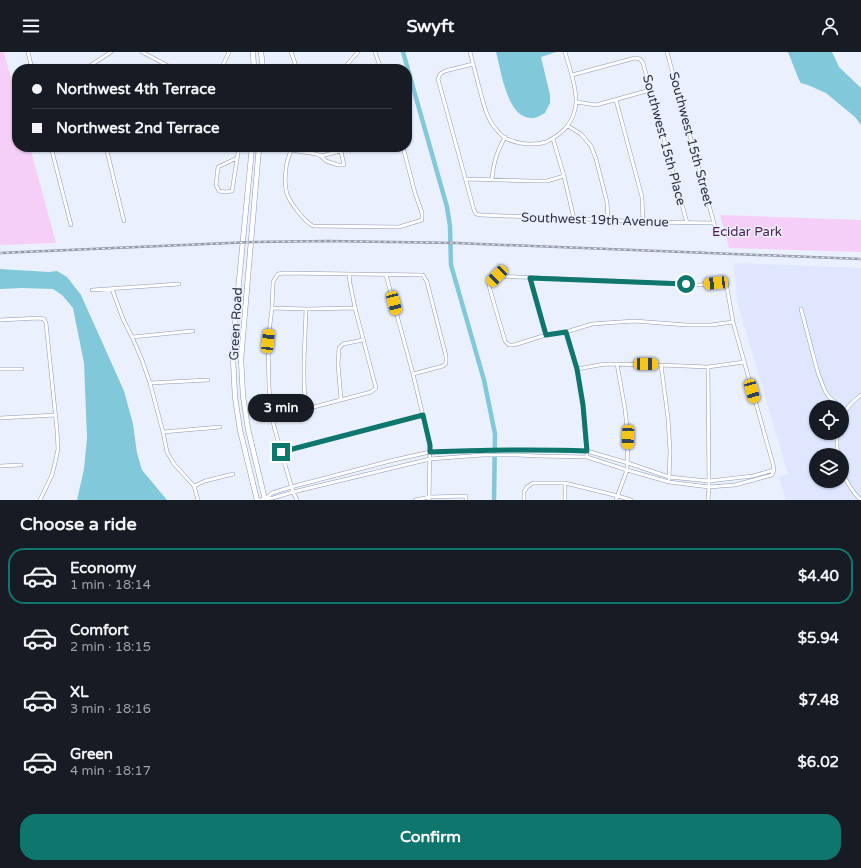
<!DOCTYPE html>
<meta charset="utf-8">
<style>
:root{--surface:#171b24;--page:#20242c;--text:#f1f3f6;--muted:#9ea1a6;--line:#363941;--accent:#0f766e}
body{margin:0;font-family:"Varela Round",sans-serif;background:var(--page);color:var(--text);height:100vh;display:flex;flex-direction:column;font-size:15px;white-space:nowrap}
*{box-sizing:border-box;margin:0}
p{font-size:13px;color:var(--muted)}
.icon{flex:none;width:22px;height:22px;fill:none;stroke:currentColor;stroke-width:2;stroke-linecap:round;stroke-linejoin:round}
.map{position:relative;height:448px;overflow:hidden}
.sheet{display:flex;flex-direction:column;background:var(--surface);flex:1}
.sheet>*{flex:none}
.hud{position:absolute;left:12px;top:12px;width:400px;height:88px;border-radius:16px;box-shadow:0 1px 3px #0004;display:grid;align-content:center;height:88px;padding:0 20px;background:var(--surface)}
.tools{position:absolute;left:809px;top:348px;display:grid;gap:8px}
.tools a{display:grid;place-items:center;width:40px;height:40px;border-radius:50%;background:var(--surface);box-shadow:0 1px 3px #0004;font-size:20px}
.end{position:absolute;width:18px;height:18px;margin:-9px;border:5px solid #0f766e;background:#fff;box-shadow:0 0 0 2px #fff}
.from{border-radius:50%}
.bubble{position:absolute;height:28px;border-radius:14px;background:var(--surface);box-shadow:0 1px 3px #0004;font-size:13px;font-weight:700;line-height:28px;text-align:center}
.car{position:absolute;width:12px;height:24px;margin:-12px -6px;border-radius:5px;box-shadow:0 0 3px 1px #0007;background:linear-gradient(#f5c518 24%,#345 0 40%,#f5c518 0 76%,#345 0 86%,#f5c518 0)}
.hud b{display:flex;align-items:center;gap:14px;height:38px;font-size:15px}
.hud b+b{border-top:1px solid var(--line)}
.hud i{width:10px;height:10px;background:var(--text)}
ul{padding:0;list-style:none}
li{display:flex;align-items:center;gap:12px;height:56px;margin:0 8px 6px;padding:0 12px;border:2px solid transparent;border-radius:16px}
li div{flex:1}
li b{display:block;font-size:15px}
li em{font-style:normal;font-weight:700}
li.on{border-color:var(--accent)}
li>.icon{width:36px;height:36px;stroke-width:1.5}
h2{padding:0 20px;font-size:18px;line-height:48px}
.primary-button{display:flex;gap:8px;margin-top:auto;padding:8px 20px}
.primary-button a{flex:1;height:46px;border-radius:16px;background:var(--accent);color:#fff;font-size:16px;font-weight:700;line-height:46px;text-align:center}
header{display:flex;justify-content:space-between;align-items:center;height:52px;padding:0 20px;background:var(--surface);font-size:18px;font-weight:700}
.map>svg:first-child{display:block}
.built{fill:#dee7ff;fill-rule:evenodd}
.green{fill:#f6cff8}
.water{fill:#81c8da}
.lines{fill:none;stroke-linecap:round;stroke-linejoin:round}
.canal{stroke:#81c8da;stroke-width:4.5}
.minor-casing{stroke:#8e98b7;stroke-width:4}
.secondary-casing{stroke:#8e98b7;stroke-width:5.5}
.minor{stroke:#fff;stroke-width:3}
.secondary{stroke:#fff;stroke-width:4.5}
.rail-casing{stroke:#959aa7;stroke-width:2.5}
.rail{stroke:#ebf0fd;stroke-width:1;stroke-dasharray:3;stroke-linecap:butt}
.route{stroke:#0f766e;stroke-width:5}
.labels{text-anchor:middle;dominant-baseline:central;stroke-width:3;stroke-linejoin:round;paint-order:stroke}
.street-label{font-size:13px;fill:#2e333f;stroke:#ebf0fd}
.park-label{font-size:13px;fill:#4b1a4f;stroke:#ebf0fd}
</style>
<header><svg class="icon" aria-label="menu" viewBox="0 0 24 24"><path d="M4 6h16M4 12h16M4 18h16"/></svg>Swyft<svg class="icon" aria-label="person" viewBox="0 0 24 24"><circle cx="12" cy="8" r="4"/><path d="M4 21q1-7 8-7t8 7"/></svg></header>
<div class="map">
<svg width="861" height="448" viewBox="0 0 861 448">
<rect width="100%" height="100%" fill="#ebf0fd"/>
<path class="built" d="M 734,211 L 861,216 L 861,448 L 786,448 L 779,425 L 788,422 L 737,249 ZM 816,355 L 842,355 L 842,381 L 816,381 ZM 816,403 L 842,403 L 842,429 L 816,429 Z"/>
<path class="green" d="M 0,0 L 4,0 L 17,49 L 17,95 L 30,95 L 56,191 L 0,193 Z
M 720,163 L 861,168 L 861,200 L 729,196 Z"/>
<path class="water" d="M 496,0 L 556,0 L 541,5 L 550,43 L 550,51 L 545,61 C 541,63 535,67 531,66 C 507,66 501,18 496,0 Z
M 788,0 L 832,0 L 839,15 L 861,36 L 861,73 L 855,65 L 826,41 L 808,33 L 801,31 L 799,28 Z
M 0,217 L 49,220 L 57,219 L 67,225 L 81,243 L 124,339 L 133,372 L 137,401 L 142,418 L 167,448 L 77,448 L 78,444 L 84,417 L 87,386 L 84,311 L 73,256 L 62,243 L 53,237 L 22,236 L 0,237 Z"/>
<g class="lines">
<path class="canal" d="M 403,0 L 447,155 L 450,174 L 451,213 L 484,328 L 495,382 L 494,448"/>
<defs>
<path id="minor" d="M 28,0 L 32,17
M 142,0 L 174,17
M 291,0 L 297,17
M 375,0 L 381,17
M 470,0 C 473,12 476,23 479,35 C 483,49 486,66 496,77 C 498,80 502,84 505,86 C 516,92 534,94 546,90 C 553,87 564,79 568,73 C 572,68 576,58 576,50 C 577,36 569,14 565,0
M 667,0 L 715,175
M 473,12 L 445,19 L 440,22 L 438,27 L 474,158 L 476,162 L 481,163 L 608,168 L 643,170 L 714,171
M 87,17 L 88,15 L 111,0
M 222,17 L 223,13 L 229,0
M 338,17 L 345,15 L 358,0
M 572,23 L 635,6 L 640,7 L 643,11 L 687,171
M 616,48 L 642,145 L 643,170
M 576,50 L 596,53 L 650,38
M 568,74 L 581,82 L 591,94 L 596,107 L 607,150 L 608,168
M 553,87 L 564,124 L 574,167
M 51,95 L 71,173
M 106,95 L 124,169
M 291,95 C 291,102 286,109 286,117 C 285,124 285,135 287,142 C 291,152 304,169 313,174 L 399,175 L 422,168 L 422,161 L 415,141 L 403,95
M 291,98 L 316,102 L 321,104 L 326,109 L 338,113 L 344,113 L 340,95
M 321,104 L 341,99
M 237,106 L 218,115 L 216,133 L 219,139 L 225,140 L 232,139 L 239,95
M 466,127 L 531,129 L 547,129 L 564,124
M 492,127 C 493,111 497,100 505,85
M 386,223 L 413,322 L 430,393 L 429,448
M 530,226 L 546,283
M 112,237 L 123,267 L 132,285 L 142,308 L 150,331 L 163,380 L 167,400 L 174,412 L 194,434 L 198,448
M 92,238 L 179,232
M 272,256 L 306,257 L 355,256
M 801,257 L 818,321 L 825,339 L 829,345 L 841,355
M 0,268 L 39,266 L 44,267 L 46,271 L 57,378 L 58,397 L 55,411 L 52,423 L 40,448
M 566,280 L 577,317 L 583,353 L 587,405
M 132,285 L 193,279
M 661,313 L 668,366 L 670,399 L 669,427
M 0,317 L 22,317
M 577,317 L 605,312 L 661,313 L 708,315 L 744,310
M 150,331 L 208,328
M 341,347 L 338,312 L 339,296 L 343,292 L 363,288
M 306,357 C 302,324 305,291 306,257
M 842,365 C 846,355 853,349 861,343
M 0,366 L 56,363
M 272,366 L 371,340 L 376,336 L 355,256 L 350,231 L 349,222
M 163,380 L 220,375
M 837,381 L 837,395 L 838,403
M 281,400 L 423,363
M 0,414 L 21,413
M 842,420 C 847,430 852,440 861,448
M 194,434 L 205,429 L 233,422
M 265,447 L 272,441 L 291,435 L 394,408 L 430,400 L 483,398 L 556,398 L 587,399 L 628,411 L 669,425 L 709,429 L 753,424 L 774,418
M 260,448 L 265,447 L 273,446 L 293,440 L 430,407 L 483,403 L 517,403 L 538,404 L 587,405 L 627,418 L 669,430 L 709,435 L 735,433 L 772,423 L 774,418 L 773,412 L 733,270 L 726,230 L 700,233 L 497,224 L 491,231 L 489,234 L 505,289 L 509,293 L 514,293 L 546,283 L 566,280 L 592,272 L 634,269 L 687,273 L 711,273 L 733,270
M 297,448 L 293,440 L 275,378 L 272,366 L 269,335 L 268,289 L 272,256 L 273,230 L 278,222 L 284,221 L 423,223 L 427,230 L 446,304 L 446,311 L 443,314 L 413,322
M 415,448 L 430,445 L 466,444 L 466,448
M 524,448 L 524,440 L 527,435 L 533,431 L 565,431 L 618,444 L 631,448
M 565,448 L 565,431
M 616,448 L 627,418 L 628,385 L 625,357 L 617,312
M 708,448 L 709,435 L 708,315"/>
<path id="secondary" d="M 253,0 L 254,17
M 261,0 L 263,17
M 252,95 L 236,260 L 233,306 L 235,345 L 240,378 L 257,448
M 259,95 L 241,307 L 243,344 L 248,377 L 265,448"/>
</defs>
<use href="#minor" class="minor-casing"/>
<use href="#secondary" class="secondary-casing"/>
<use href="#minor" class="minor"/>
<use href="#secondary" class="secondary"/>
<defs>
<path id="rail" d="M 0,201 L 252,190 L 328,189 L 456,191 L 861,207"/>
</defs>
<use href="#rail" class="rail-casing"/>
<use href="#rail" class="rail"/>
</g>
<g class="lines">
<path class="route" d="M 281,400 L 423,363 L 430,393 L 430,400 C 482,398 535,397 587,399 L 583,353 L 577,317 L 566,280 L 546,283 L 530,226 L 686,232"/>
</g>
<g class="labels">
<g class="street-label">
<text transform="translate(691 87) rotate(75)">Southwest 15th Street</text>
<text transform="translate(664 88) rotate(75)">Southwest 15th Place</text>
<text transform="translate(595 168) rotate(2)">Southwest 19th Avenue</text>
<text transform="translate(236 272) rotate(-87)">Green Road</text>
</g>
<g class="park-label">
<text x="747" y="180">Ecidar Park</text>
</g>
</g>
</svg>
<div class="tools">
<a><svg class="icon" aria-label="locate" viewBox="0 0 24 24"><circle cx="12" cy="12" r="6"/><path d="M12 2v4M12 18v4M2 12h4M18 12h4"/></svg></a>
<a><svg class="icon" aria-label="layers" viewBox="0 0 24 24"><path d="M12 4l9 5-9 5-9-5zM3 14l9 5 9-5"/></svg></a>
</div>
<i class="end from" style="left:686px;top:232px"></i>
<i class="end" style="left:281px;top:400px"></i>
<div class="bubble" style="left:248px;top:342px;width:66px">3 min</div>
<i class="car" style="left:497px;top:224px;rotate:224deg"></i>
<i class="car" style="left:716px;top:231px;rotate:264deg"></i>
<i class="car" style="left:394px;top:251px;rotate:165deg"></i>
<i class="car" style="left:268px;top:289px;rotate:6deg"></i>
<i class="car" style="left:646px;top:312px;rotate:91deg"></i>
<i class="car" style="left:752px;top:339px;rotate:164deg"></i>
<i class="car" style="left:628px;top:385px;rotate:182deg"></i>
<div class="hud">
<b><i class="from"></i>Northwest 4th Terrace</b>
<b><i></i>Northwest 2nd Terrace</b>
</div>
</div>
<section class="sheet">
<h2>Choose a ride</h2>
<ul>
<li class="on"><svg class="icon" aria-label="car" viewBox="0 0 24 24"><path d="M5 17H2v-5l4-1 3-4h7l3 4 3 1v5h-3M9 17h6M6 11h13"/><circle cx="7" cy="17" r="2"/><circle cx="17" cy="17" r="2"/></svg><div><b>Economy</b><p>1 min · 18:14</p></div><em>$4.40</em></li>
<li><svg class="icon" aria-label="car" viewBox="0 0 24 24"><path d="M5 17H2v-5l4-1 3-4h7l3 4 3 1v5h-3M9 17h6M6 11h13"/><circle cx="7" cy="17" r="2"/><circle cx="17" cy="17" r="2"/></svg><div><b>Comfort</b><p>2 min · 18:15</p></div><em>$5.94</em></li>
<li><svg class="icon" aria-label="car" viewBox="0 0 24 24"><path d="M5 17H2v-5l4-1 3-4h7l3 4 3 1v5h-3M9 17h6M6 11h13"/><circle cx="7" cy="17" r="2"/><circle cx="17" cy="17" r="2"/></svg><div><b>XL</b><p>3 min · 18:16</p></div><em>$7.48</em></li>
<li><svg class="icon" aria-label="car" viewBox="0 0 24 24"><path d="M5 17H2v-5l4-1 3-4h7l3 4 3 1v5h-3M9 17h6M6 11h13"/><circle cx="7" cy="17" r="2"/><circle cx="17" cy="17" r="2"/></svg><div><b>Green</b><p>4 min · 18:17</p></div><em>$6.02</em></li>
</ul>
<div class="primary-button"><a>Confirm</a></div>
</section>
